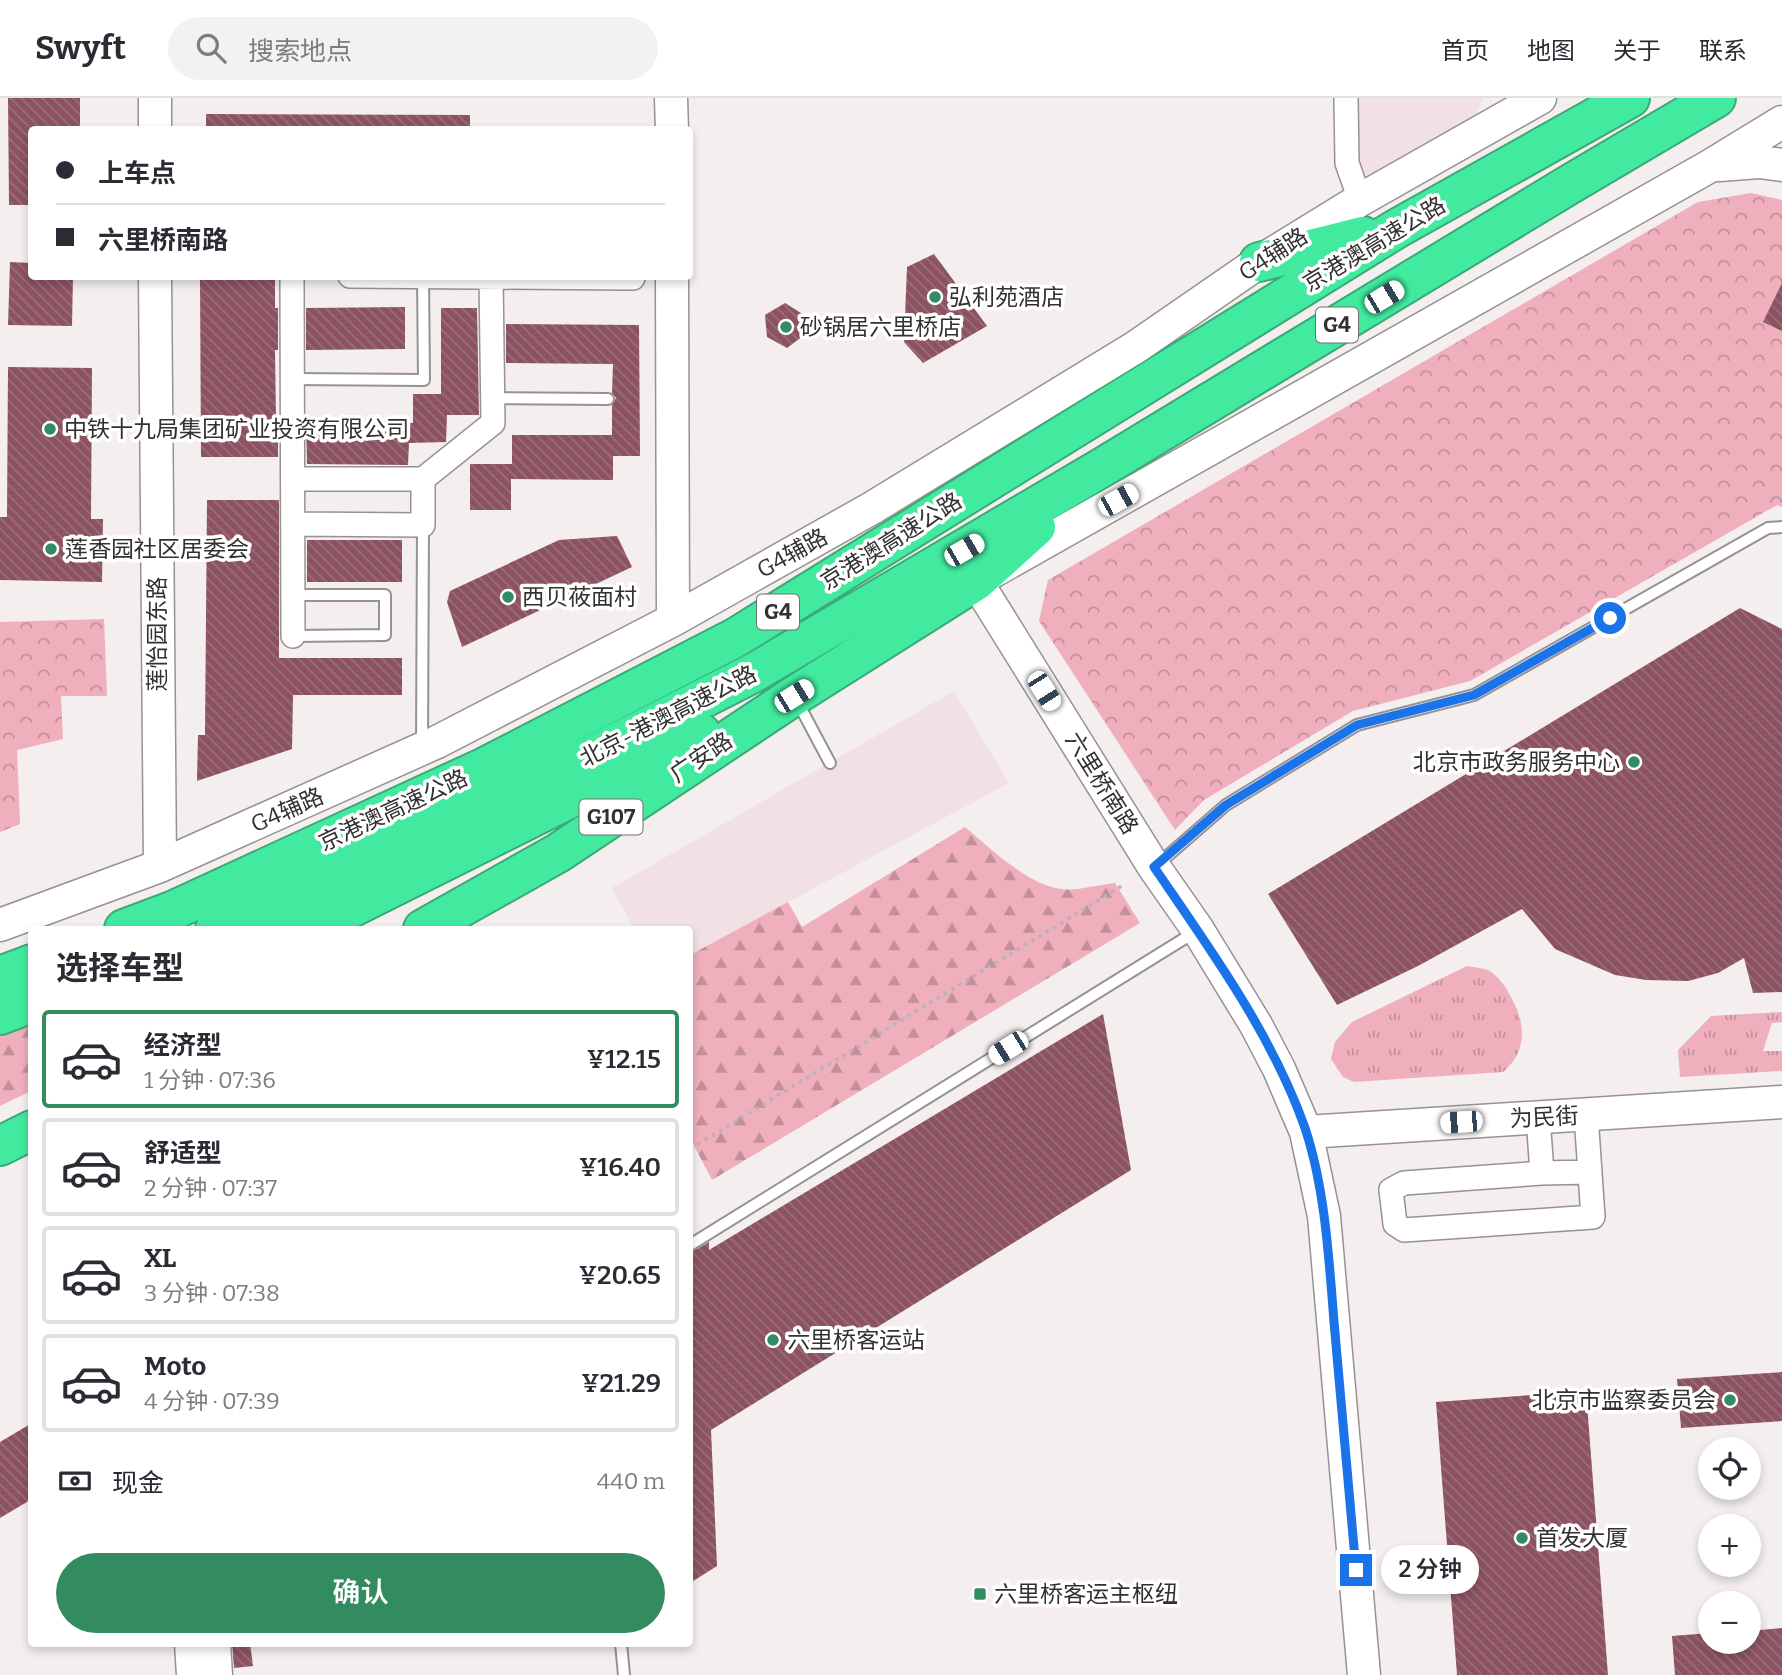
<!DOCTYPE html>
<html lang="zh">
<meta charset="utf-8">
<style>
:root{--surface:#fff;--page:#f2f2f3;--text:#2b2b33;--muted:#7c7c81;--line:#e1e1e2;--accent:#338b60}
body{margin:0;font-family:Bitter,"Noto Sans SC",serif;background:var(--page);color:var(--text);height:100vh;display:flex;flex-direction:column;font-size:26px;white-space:nowrap}
*{box-sizing:border-box;margin:0}
p{font-size:23px;color:var(--muted)}
.icon{flex:none;width:38px;height:38px;fill:none;stroke:currentColor;stroke-width:2;stroke-linecap:round;stroke-linejoin:round}
.map{position:relative;flex:1;overflow:hidden}
.sheet{position:absolute;left:28px;top:828px;width:665px;height:721px;display:flex;flex-direction:column;background:var(--surface);border-radius:7px;box-shadow:0 4px 10px #0003}
.sheet>*{flex:none}
.top-card{position:absolute;left:28px;top:28px;width:665px;height:154px;border-radius:7px;box-shadow:0 4px 10px #0003;display:grid;align-content:center;height:154px;padding:0 28px;background:var(--surface)}
.controls{position:absolute;left:1698px;top:1339px;display:grid;gap:14px}
.controls a{display:grid;place-items:center;width:63px;height:63px;border-radius:50%;background:var(--surface);box-shadow:0 4px 10px #0003;font-size:35px}
.end{position:absolute;width:32px;height:32px;margin:-16px;border:9px solid #1a73e8;background:#fff;box-shadow:0 0 0 4px #fff}
.from{border-radius:50%}
.bubble{position:absolute;height:49px;border-radius:24px;background:var(--surface);box-shadow:0 4px 10px #0003;font-size:23px;font-weight:600;line-height:49px;text-align:center}
.car{position:absolute;width:21px;height:42px;margin:-21px -10px;border-radius:9px;box-shadow:0 0 5px 2px #0007;background:linear-gradient(#fff 24%,#345 0 40%,#fff 0 76%,#345 0 86%,#fff 0)}
.top-card b{display:flex;align-items:center;gap:24px;height:66px;font-size:26px}
.top-card b+b{border-top:2px solid var(--line)}
.top-card i{width:18px;height:18px;background:var(--text)}
ul{padding:0;list-style:none}
li{display:flex;align-items:center;gap:21px;height:98px;margin:0 14px 10px;padding:0 14px;border:4px solid var(--line);border-radius:7px}
li div{flex:1}
li b{display:block;font-size:26px}
li em{font-style:normal;font-weight:600}
li.active{border-color:var(--accent)}
li>.icon{width:63px;height:63px;stroke-width:1.5}
h2{padding:0 28px;font-size:32px;line-height:84px}
.pay{display:flex;align-items:center;gap:18px;height:77px;padding:0 28px;font-size:26px}
.pay p{margin-inline-start:auto}
.primary-button{display:flex;gap:14px;margin-top:auto;padding:14px 28px}
.primary-button a{flex:1;height:80px;border-radius:42px;background:var(--accent);color:#fff;font-size:28px;font-weight:600;line-height:80px;text-align:center}
header{display:flex;align-items:center;gap:42px;box-sizing:border-box;height:98px;padding:0 35px;background:var(--surface);border-bottom:2px solid var(--line)}
header strong{font-size:33px}
nav{display:flex;gap:38px;margin-inline-start:auto;font-size:24px}
.search{width:490px;height:63px;background:var(--page);display:flex;align-items:center;gap:18px;box-sizing:border-box;padding:0 24px;border-radius:38px;color:var(--muted);font-size:26px}
.map>svg:first-child{display:block}
.built{fill:#f1e1e4}
.grass{fill:url(#grass-tufts)}
.forest{fill:url(#forest-firs)}
.park{fill:url(#park-crowns)}
.building{fill:url(#building-back-hatch)}
.lines{fill:none;stroke-linecap:round;stroke-linejoin:round}
.lane-casing{stroke:#979192;stroke-width:14}
.street-casing{stroke:#979192;stroke-width:26}
.secondary-casing{stroke:#979192;stroke-width:35}
.highway-casing{stroke:#3ca978;stroke-width:42}
.path{stroke:#b8b3b4;stroke-width:3.5;stroke-dasharray:3.5 5;stroke-linecap:butt}
.lane{stroke:#fff;stroke-width:10}
.street{stroke:#fff;stroke-width:23}
.secondary{stroke:#fff;stroke-width:32}
.highway{stroke:#41ea9e;stroke-width:38}
.route{stroke:#1a73e8;stroke-width:9}
.poi-dot{fill:#338b60;stroke:#fff;stroke-width:2.5}
.labels{text-anchor:middle;dominant-baseline:central;stroke-width:7;stroke-linejoin:round;paint-order:stroke}
.shield{fill:#fff;stroke:#706e6e;stroke-width:2}
.shield-label{font-size:21px;font-weight:bold;fill:#323030}
.street-label{font-size:23px;fill:#323030;stroke:#fff}
.poi-label{font-size:23px;fill:#323030;stroke:#fff;text-anchor:start}
</style>
<header>
<strong>Swyft</strong>
<div class="search"><svg class="icon" aria-label="search" viewBox="0 0 24 24"><circle cx="10" cy="10" r="6"/><path d="M15 15l6 6"/></svg>搜索地点</div>
<nav><a>首页</a><a>地图</a><a>关于</a><a>联系</a></nav>
</header>
<div class="map">
<svg width="1782" height="1577" viewBox="0 0 1782 1577">
<defs>
<pattern id="grass-tufts" width="24" height="20" patternUnits="userSpaceOnUse" patternTransform="scale(1.75)"><rect width="24" height="20" fill="#f0afbc"/><path d="M3 7l-1-3M5 7V3M7 7l1-3M15 17l-1-3M17 17v-4M19 17l1-3" fill="none" stroke="#c38f99"/></pattern>
<pattern id="forest-firs" width="22" height="20" patternUnits="userSpaceOnUse" patternTransform="scale(1.75)"><rect width="22" height="20" fill="#f0afbc"/><path d="M5 1l3.5 6h-7zM16 11l3.5 6h-7z" fill="#c38f99"/></pattern>
<pattern id="park-crowns" width="20" height="18" patternUnits="userSpaceOnUse" patternTransform="scale(1.75)"><rect width="20" height="18" fill="#f0afbc"/><path d="M2 6a3 3 0 1 1 6 0M12 15a3 3 0 1 1 6 0" fill="none" stroke="#c38f99"/></pattern>
<pattern id="building-back-hatch" width="6" height="6" patternUnits="userSpaceOnUse" patternTransform="scale(1.75)"><rect width="6" height="6" fill="#8c5260"/><path d="M-1 5l2 2M0 0l6 6M5-1l2 2" fill="none" stroke="#9a6e78"/></pattern>
</defs>
<rect width="100%" height="100%" fill="#f4eeef"/>
<path class="built" d="M 1353,0 L 1483,0 L 1473,25 L 1364,79 L 1349,25 Z
M 954,593 L 1009,685 L 690,857 L 690,831 L 634,831 L 612,790 Z"/>
<path class="grass" d="M 1467,868 C 1473,869 1482,870 1488,872 C 1499,878 1507,891 1512,901 C 1526,927 1527,954 1503,974 L 1354,984 L 1343,979 L 1331,961 L 1335,944 L 1352,924 Z
M 1782,914 L 1782,924 L 1772,925 L 1763,953 L 1782,953 L 1782,973 L 1680,979 L 1678,952 L 1711,918 Z"/>
<path class="forest" d="M 965,729 C 990,750 1028,787 1061,791 C 1077,793 1098,787 1115,785 L 1140,825 L 712,1082 L 690,1040 L 690,857 L 788,804 L 802,829 Z
M 31,923 L 31,993 L 0,1008 L 0,934 Z"/>
<path class="park" d="M 1751,95 L 1782,102 L 1782,409 L 1777,407 L 1470,583 L 1353,613 L 1204,702 L 1175,732 L 1039,523 L 1048,482 L 1698,104 Z
M 104,521 L 107,598 L 61,598 L 63,641 L 17,652 L 20,726 L 0,734 L 0,524 Z"/>
<path class="building" d="M 8,0 L 80,0 L 80,32 L 32,32 L 32,107 L 9,107 Z
M 206,16 L 470,17 L 470,32 L 206,32 Z
M 934,156 L 987,228 L 923,265 L 904,244 L 907,169 Z
M 10,164 L 32,165 L 32,178 L 73,178 L 72,228 L 8,227 Z
M 200,182 L 275,182 L 275,210 L 278,210 L 278,252 L 275,252 L 276,324 L 278,324 L 278,359 L 201,359 Z
M 1782,185 L 1782,233 L 1763,224 Z
M 785,205 L 809,220 L 803,238 L 787,250 L 767,239 L 765,217 Z
M 405,209 L 405,251 L 306,252 L 306,210 Z
M 441,210 L 477,210 L 479,317 L 447,317 L 446,344 L 409,345 L 408,367 L 307,366 L 306,324 L 413,325 L 413,296 L 441,296 Z
M 506,226 L 639,227 L 640,358 L 613,358 L 613,382 L 511,381 L 511,412 L 470,412 L 470,366 L 512,366 L 512,337 L 612,337 L 612,307 L 616,300 L 612,295 L 613,266 L 506,265 Z
M 8,269 L 92,270 L 91,421 L 103,421 L 102,484 L 0,482 L 0,419 L 7,419 Z
M 207,402 L 279,402 L 279,560 L 402,560 L 402,597 L 293,597 L 292,651 L 197,683 L 198,637 L 205,637 Z
M 617,438 L 632,469 L 462,549 L 447,504 L 450,493 L 559,442 Z
M 307,442 L 402,442 L 402,484 L 307,484 Z
M 1740,510 L 1782,531 L 1782,894 L 1753,895 L 1744,860 L 1718,875 L 1688,883 L 1646,882 L 1615,877 L 1555,851 L 1522,811 L 1418,868 L 1337,907 L 1268,796 Z
M 1103,916 L 1131,1072 L 711,1332 L 717,1468 L 690,1485 L 690,1155 L 709,1144 L 709,1152 Z
M 1782,1274 L 1782,1323 L 1681,1330 L 1677,1281 Z
M 1586,1293 L 1608,1577 L 1457,1577 L 1436,1304 Z
M 32,1325 L 32,1401 L 0,1420 L 0,1344 Z
M 1782,1530 L 1782,1577 L 1675,1577 L 1672,1538 L 1710,1535 L 1710,1544 L 1748,1544 L 1748,1533 Z
M 232,1545 L 250,1545 L 253,1568 L 234,1570 Z"/>
<g class="lines">
<defs>
<path id="lane" d="M 293,281 L 424,282 L 423,179
M 493,300 L 608,301
M 293,497 L 385,497 L 385,537 L 293,538
M 797,603 L 830,665
M 422,648 L 423,427
M 1157,767 L 1226,707 L 1357,627 L 1474,597 L 1768,430 L 1782,429
M 690,1147 L 1195,834
M 621,1545 L 624,1577"/>
<path id="street" d="M 1346,0 L 1347,65 L 1360,102
M 292,178 L 293,538
M 350,178 L 633,180
M 293,381 L 423,381 L 423,427 L 293,426
M 423,381 L 493,325 L 491,178
M 1538,1019 L 1542,1075 L 1404,1085 L 1391,1092 L 1395,1126 L 1404,1132 L 1593,1119 L 1586,1017
M 1542,1075 L 1590,1074"/>
<path id="secondary" d="M 671,0 L 672,32
M 155,32 L 155,0
M 1719,67 L 1759,64 L 1782,67
M 155,178 L 160,768
M 672,178 L 673,522
M 0,827 L 160,768 L 437,644 L 673,522 L 872,410 L 1136,249 L 1259,164 L 1360,102 L 1540,0
M 1306,1034 L 1782,1004
M 191,1545 L 193,1577
M 214,1545 L 216,1577
M 1364,1577 L 1324,1118 L 1306,1034 L 1279,971 L 1256,927 L 1198,832 L 1154,769 L 976,483 L 1710,68 L 1782,24"/>
<path id="highway" d="M 1259,164 L 1363,138
M 124,831 L 172,813 L 485,669 L 735,540 L 1396,131 L 1630,0
M 215,831 L 501,703 L 755,574 L 1103,369 L 1572,85 L 1716,0
M 258,831 L 339,816 L 701,635
M 423,831 L 558,755 L 794,598 L 976,483 L 1036,429
M 0,878 L 32,866
M 0,917 L 32,905
M 0,1048 L 32,1032"/>
</defs>
<use href="#lane" class="lane-casing"/>
<use href="#street" class="street-casing"/>
<use href="#secondary" class="secondary-casing"/>
<use href="#highway" class="highway-casing"/>
<path class="path" d="M 690,1051 L 1125,786"/>
<use href="#lane" class="lane"/>
<use href="#street" class="street"/>
<use href="#secondary" class="secondary"/>
<use href="#highway" class="highway"/>
</g>
<g class="lines">
<path class="route" d="M 1356,1472 C 1348,1390 1341,1307 1334,1224 C 1329,1161 1325,1090 1305,1030 C 1272,936 1210,851 1154,769 L 1226,707 L 1357,627 L 1474,597 L 1610,520"/>
</g>
<g class="poi-dot">
<circle cx="935" cy="199" r="7"/>
<circle cx="786" cy="229" r="7"/>
<circle cx="50" cy="331" r="7"/>
<circle cx="51" cy="451" r="7"/>
<circle cx="508" cy="499" r="7"/>
<circle cx="1634" cy="664" r="7"/>
<circle cx="773" cy="1242" r="7"/>
<circle cx="1730" cy="1302" r="7"/>
<circle cx="1522" cy="1440" r="7"/>
<rect x="973" y="1489" width="14" height="14" rx="3.5"/>
</g>
<g class="labels">
<g class="shield">
<rect x="1316" y="209.5" width="42" height="35" rx="5"/>
<rect x="757" y="496.5" width="42" height="35" rx="5"/>
<rect x="579.5" y="701.5" width="63" height="35" rx="5"/>
</g>
<g class="shield-label">
<text x="1337" y="227">G4</text>
<text x="778" y="514">G4</text>
<text x="611" y="719">G107</text>
</g>
<g class="street-label">
<text transform="translate(1374 146) rotate(-31)">京港澳高速公路</text>
<text transform="translate(1273 156) rotate(-33)">G4辅路</text>
<text transform="translate(891 443) rotate(-32)">京港澳高速公路</text>
<text transform="translate(792 455) rotate(-29)">G4辅路</text>
<text transform="translate(157 536) rotate(-90)">莲怡园东路</text>
<text transform="translate(668 618) rotate(-27)">北京-港澳高速公路</text>
<text transform="translate(701 659) rotate(-34)">广安路</text>
<text transform="translate(1102 685) rotate(58)">六里桥南路</text>
<text transform="translate(287 712) rotate(-24)">G4辅路</text>
<text transform="translate(393 712) rotate(-25)">京港澳高速公路</text>
<text transform="translate(1544 1019) rotate(-3)">为民街</text>
</g>
<g class="poi-label">
<text x="949" y="199">弘利苑酒店</text>
<text x="800" y="229">砂锅居六里桥店</text>
<text x="64" y="331">中铁十九局集团矿业投资有限公司</text>
<text x="65" y="451">莲香园社区居委会</text>
<text x="522" y="499">西贝莜面村</text>
<text x="1620" y="664" text-anchor="end">北京市政务服务中心</text>
<text x="787" y="1242">六里桥客运站</text>
<text x="1716" y="1302" text-anchor="end">北京市监察委员会</text>
<text x="1536" y="1440">首发大厦</text>
<text x="994" y="1496">六里桥客运主枢纽</text>
</g>
</g>
</svg>
<div class="controls">
<a><svg class="icon" aria-label="locate" viewBox="0 0 24 24"><circle cx="12" cy="12" r="6"/><path d="M12 2v4M12 18v4M2 12h4M18 12h4"/></svg></a>
<a>+</a>
<a>−</a>
</div>
<i class="end from" style="left:1610px;top:520px"></i>
<i class="end" style="left:1356px;top:1472px"></i>
<div class="bubble" style="left:1381px;top:1447px;width:98px">2 分钟</div>
<i class="car" style="left:1384px;top:199px;rotate:59deg"></i>
<i class="car" style="left:1118px;top:402px;rotate:61deg"></i>
<i class="car" style="left:964px;top:452px;rotate:60deg"></i>
<i class="car" style="left:1044px;top:593px;rotate:148deg"></i>
<i class="car" style="left:794px;top:598px;rotate:58deg"></i>
<i class="car" style="left:1008px;top:950px;rotate:238deg"></i>
<i class="car" style="left:1461px;top:1024px;rotate:266deg"></i>
<div class="top-card">
<b><i class="from"></i>上车点</b>
<b><i></i>六里桥南路</b>
</div>
<section class="sheet">
<h2>选择车型</h2>
<ul>
<li class="active"><svg class="icon" aria-label="car" viewBox="0 0 24 24"><path d="M5 17H2v-5l4-1 3-4h7l3 4 3 1v5h-3M9 17h6M6 11h13"/><circle cx="7" cy="17" r="2"/><circle cx="17" cy="17" r="2"/></svg><div><b>经济型</b><p>1 分钟 · 07:36</p></div><em>¥12.15</em></li>
<li><svg class="icon" aria-label="car" viewBox="0 0 24 24"><path d="M5 17H2v-5l4-1 3-4h7l3 4 3 1v5h-3M9 17h6M6 11h13"/><circle cx="7" cy="17" r="2"/><circle cx="17" cy="17" r="2"/></svg><div><b>舒适型</b><p>2 分钟 · 07:37</p></div><em>¥16.40</em></li>
<li><svg class="icon" aria-label="car" viewBox="0 0 24 24"><path d="M5 17H2v-5l4-1 3-4h7l3 4 3 1v5h-3M9 17h6M6 11h13"/><circle cx="7" cy="17" r="2"/><circle cx="17" cy="17" r="2"/></svg><div><b>XL</b><p>3 分钟 · 07:38</p></div><em>¥20.65</em></li>
<li><svg class="icon" aria-label="car" viewBox="0 0 24 24"><path d="M5 17H2v-5l4-1 3-4h7l3 4 3 1v5h-3M9 17h6M6 11h13"/><circle cx="7" cy="17" r="2"/><circle cx="17" cy="17" r="2"/></svg><div><b>Moto</b><p>4 分钟 · 07:39</p></div><em>¥21.29</em></li>
</ul>
<div class="pay"><svg class="icon" aria-label="cash" viewBox="0 0 24 24"><path d="M3 7h18v10H3z"/><circle cx="12" cy="12" r="2"/></svg>现金<p>440 m</p></div>
<div class="primary-button"><a>确认</a></div>
</section>
</div>
